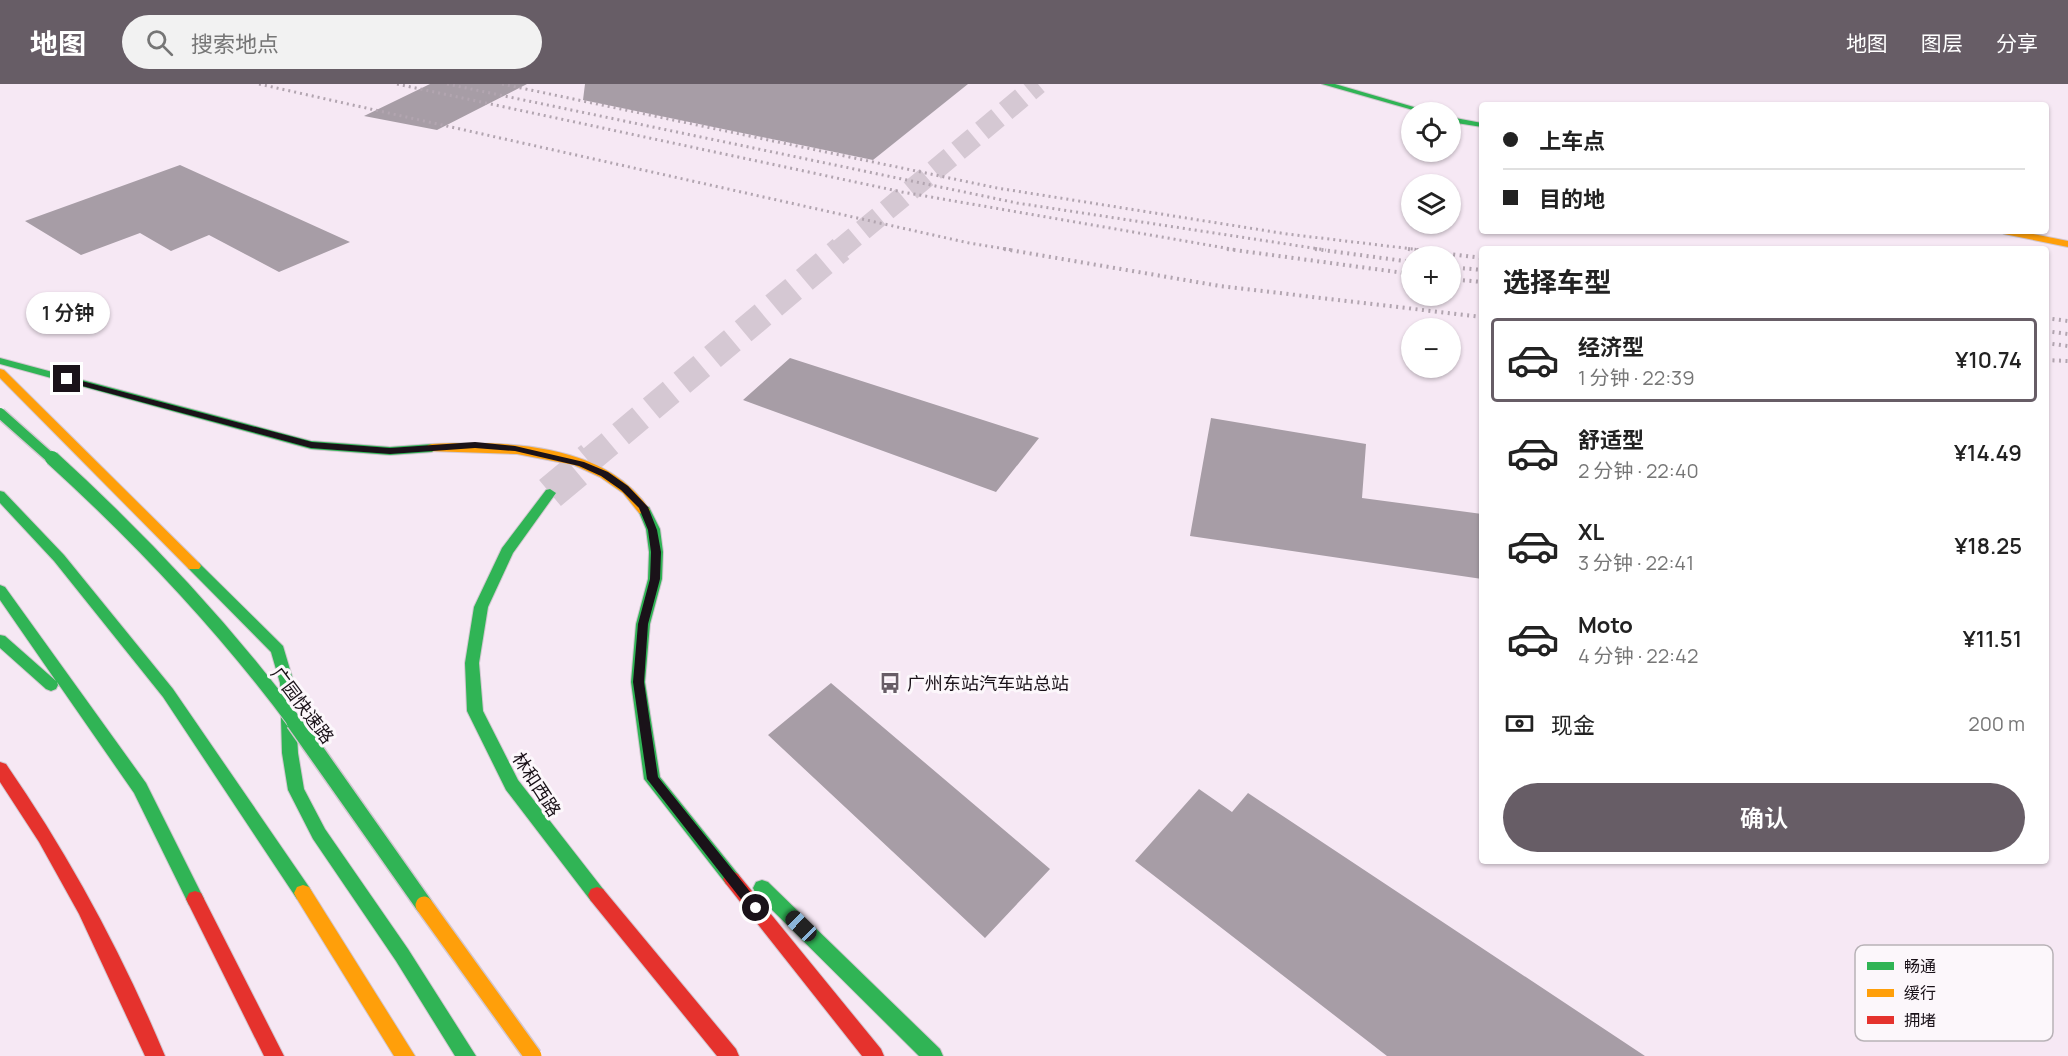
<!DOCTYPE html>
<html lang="zh">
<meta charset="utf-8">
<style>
:root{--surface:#fff;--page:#f2f2f2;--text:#222;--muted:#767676;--line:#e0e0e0;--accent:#675d66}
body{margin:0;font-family:Manrope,"Noto Sans SC",sans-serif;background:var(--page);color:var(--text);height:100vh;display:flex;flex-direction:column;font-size:22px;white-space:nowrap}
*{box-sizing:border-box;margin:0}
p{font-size:20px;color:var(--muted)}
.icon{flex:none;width:33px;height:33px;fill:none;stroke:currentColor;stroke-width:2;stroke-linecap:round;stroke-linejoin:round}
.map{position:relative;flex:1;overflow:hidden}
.details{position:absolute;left:1479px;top:162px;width:570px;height:618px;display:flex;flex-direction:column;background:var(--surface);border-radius:6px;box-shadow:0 2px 4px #0004}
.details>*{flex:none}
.top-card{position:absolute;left:1479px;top:18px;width:570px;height:132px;border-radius:6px;box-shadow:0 2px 4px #0004;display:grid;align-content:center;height:132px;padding:0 24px;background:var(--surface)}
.controls{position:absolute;left:1401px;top:18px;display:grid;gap:12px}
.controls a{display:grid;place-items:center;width:60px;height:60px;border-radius:50%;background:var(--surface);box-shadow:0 2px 4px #0004;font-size:30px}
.end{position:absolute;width:27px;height:27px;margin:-14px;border:8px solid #1a1219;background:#fff;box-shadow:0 0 0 3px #fff}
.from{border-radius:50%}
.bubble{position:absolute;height:42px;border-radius:21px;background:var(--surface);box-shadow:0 2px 4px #0004;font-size:20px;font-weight:600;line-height:42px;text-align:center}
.car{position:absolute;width:18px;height:36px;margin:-18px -9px;border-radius:8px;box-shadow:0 0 4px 2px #0007;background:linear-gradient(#222 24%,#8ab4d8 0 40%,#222 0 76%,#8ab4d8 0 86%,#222 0)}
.top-card b{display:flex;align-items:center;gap:21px;height:57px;font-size:22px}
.top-card b+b{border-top:2px solid var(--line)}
.top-card i{width:15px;height:15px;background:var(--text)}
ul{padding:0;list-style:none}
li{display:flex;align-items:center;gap:18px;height:84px;margin:0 12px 9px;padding:0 12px;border:3px solid transparent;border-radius:6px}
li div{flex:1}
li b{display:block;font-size:22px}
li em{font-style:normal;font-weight:600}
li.current{border-color:var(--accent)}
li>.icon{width:54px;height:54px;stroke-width:1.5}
h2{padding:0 24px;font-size:27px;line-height:72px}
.pay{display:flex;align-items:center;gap:15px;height:66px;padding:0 24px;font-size:22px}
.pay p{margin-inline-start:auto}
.action{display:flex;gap:12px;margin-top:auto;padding:12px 24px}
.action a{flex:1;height:69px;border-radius:36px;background:var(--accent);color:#fff;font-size:24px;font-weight:600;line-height:69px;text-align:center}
header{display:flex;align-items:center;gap:36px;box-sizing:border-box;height:84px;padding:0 30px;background:var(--accent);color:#fff}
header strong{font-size:28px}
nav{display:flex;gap:33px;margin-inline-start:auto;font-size:21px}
.search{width:420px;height:54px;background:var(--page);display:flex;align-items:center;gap:15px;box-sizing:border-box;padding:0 21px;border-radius:33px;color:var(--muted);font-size:22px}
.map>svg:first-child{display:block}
.building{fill:#a79da6}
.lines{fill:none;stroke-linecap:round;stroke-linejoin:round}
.primary-tunnel-far2{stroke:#d5c8d3;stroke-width:21;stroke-dasharray:21 10;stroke-linecap:butt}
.primary-tunnel-far1{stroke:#d5c8d3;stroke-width:26;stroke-dasharray:26 14;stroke-linecap:butt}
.primary-tunnel{stroke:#d5c8d3;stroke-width:34;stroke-dasharray:34 16;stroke-linecap:butt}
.fast-casing{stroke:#d2c7d0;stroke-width:2}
.slow-casing{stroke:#d2c7d0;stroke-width:2}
.jam-casing{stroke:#d2c7d0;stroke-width:2}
.fast{fill:#30b455;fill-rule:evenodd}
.slow{fill:#ff9f0a;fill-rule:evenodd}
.jam{fill:#e5322d;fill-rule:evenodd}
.rail-far1{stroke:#b2a5b0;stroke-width:3;stroke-dasharray:2 4;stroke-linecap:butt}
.rail{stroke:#b2a5b0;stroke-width:4;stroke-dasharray:2 4.5;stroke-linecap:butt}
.fast-bridge-far2-casing{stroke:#d2c7d0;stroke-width:13;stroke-linecap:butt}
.fast-bridge-far1-casing{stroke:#d2c7d0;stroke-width:16;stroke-linecap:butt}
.fast-bridge-casing{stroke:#d2c7d0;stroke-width:20;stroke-linecap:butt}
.slow-bridge-casing{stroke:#d2c7d0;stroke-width:20;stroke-linecap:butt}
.fast-bridge-far2{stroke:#30b455;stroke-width:10}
.fast-bridge-far1{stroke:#30b455;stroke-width:14}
.fast-bridge{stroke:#30b455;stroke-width:17}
.slow-bridge{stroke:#ff9f0a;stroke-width:17}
.route{fill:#1a1219}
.labels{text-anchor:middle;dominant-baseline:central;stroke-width:6;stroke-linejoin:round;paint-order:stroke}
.poi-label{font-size:18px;fill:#1a1219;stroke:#fcf7fb;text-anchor:start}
.street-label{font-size:18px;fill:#1a1219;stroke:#fcf7fb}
.key{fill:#fcf7fb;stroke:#b8b2b7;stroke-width:1.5}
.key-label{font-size:16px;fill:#1a1219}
</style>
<header>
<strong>地图</strong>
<div class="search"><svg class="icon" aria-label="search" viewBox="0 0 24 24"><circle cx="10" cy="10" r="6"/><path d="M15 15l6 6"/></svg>搜索地点</div>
<nav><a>地图</a><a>图层</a><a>分享</a></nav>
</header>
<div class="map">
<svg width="2068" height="972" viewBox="0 0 2068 972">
<rect width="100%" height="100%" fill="#f6e8f4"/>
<path class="building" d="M 430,0 L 527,0 L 437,46 L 364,32 Z
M 585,0 L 968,0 L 873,76 L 583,16 Z
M 180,81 L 350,158 L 279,188 L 209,151 L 171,167 L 140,149 L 81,171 L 25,137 Z
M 790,274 L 1039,354 L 996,408 L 743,316 Z
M 1211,334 L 1366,360 L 1362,414 L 1482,430 L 1482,495 L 1190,452 Z
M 831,599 L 1050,785 L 985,854 L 768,651 Z
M 1199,705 L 1232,728 L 1248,709 L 1645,972 L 1387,972 L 1135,777 Z"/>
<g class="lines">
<path class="primary-tunnel-far2" d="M 839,166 L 1038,0"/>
<path class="primary-tunnel-far1" d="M 590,376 L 841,165"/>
<path class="primary-tunnel" d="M 550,409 L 592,374"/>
<defs>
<path id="fast" d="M 1322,0 L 1335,0 L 1431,28 L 1420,28 Z
M 1450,33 L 1482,39 L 1482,43 L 1450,38 Z
M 0,274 L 311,357 L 390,363 L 432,360 L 438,364 L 432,368 L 390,371 L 311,365 L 0,280 Z
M 550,405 L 556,409 L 513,469 L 488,523 L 479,579 L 483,627 L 518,696 L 603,805 L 606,811 L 603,817 L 597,819 L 591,817 L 506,706 L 467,627 L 465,579 L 474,523 L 502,464 L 546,406 Z
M 0,407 L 4,408 L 64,471 L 173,605 L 309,803 L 312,809 L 309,815 L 303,817 L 297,815 L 163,613 L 54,477 L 0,419 Z
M 644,422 L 649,423 L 660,445 L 663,468 L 662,495 L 650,540 L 645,598 L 660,693 L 738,790 L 741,795 L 738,800 L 732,803 L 726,800 L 644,695 L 631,598 L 636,540 L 648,495 L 649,468 L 646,445 L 638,426 Z
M 194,477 L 199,479 L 283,562 L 294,599 L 298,669 L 304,705 L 325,745 L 408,865 L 476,972 L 455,972 L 396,877 L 313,755 L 288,706 L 282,669 L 280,599 L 271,568 L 189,485 L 187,482 L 189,479 Z
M 0,501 L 5,503 L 146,699 L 204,815 L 201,821 L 195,823 L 189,821 L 134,709 L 57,598 L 58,601 L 56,605 L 51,607 L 46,605 L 0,564 L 0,551 L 5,552 L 56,597 L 0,516 Z
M 762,796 L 768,798 L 940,965 L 943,972 L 919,972 L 756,810 L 753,804 L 756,798 Z"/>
<path id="slow" d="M 1999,147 L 2018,147 L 2068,157 L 2068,163 L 2004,150 Z
M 0,285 L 4,286 L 199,479 L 201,482 L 199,485 L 189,485 L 0,294 Z
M 432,360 C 505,357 605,358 650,426 L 644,430 L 639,429 L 623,409 L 600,393 L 574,381 L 517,370 L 428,367 L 426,364 L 428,361 Z
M 303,801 L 309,803 L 415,972 L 394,972 L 297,815 L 294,809 L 297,803 Z"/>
<path id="jam" d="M 0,678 L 6,680 C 69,771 122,869 165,972 L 145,972 L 79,830 L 39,758 L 0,698 Z
M 732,787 L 738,790 L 881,965 L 884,972 L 862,972 L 726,800 L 723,795 L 726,790 Z
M 597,803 L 603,805 L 736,965 L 739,972 L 717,972 L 591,817 L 588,811 L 591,805 Z
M 195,807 L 201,809 L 284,972 L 264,972 L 186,815 L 189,809 Z"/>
</defs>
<use href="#fast" class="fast-casing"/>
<use href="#slow" class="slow-casing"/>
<use href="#jam" class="jam-casing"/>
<use href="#fast" class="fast"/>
<use href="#slow" class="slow"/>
<use href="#jam" class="jam"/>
<path class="rail-far1" d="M 259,0 L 969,159 L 1012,166
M 397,0 L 902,108 L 1237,166
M 447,0 L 1017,119 L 1326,166
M 502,0 L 997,104 L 1287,150 L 1421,166"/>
<path class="rail" d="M 1004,165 L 1220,202 L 1482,233
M 1227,165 L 1412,190
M 1315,165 L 1412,178
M 1408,165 L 1482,174
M 1450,183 L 1482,186
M 1450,195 L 1482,198
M 2046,234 L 2068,237
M 2046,247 L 2068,250
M 2046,259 L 2068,262
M 2046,276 L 2068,277"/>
<defs>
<path id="fast-bridge-far2" d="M 0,329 L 53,376"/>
<path id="fast-bridge-far1" d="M 52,374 C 141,455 224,543 296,640"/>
<path id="fast-bridge" d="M 295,638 L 424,821"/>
<path id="slow-bridge" d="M 424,821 L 533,972"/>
</defs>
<use href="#fast-bridge-far2" class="fast-bridge-far2-casing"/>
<use href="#fast-bridge-far1" class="fast-bridge-far1-casing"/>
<use href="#fast-bridge" class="fast-bridge-casing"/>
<use href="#slow-bridge" class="slow-bridge-casing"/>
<use href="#fast-bridge-far2" class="fast-bridge-far2"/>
<use href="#fast-bridge-far1" class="fast-bridge-far1"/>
<use href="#fast-bridge" class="fast-bridge"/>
<use href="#slow-bridge" class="slow-bridge"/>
</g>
<path class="route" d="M 67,293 L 312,358 L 390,364 L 475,358 L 515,362 L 584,378 L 608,388 L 628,402 L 648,423 L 657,446 L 661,468 L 660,495 L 648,540 L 644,598 L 658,693 L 760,820 L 760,828 L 751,828 L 647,695 L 633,598 L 638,540 L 650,495 L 651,468 L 648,446 L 639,424 L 621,406 L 601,392 L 579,382 L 515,367 L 475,364 L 390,370 L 311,364 L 64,297 Z"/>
<defs>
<symbol id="bus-bare" viewBox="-9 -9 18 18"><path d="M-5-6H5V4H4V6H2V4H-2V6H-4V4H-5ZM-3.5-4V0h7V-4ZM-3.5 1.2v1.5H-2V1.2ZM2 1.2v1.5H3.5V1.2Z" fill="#675d66" stroke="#fcf7fb" stroke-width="2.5" paint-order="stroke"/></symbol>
</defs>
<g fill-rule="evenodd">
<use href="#bus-bare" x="875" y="584" width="30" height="30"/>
</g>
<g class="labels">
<g class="poi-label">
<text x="907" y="599">广州东站汽车站总站</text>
</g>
<g class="street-label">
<text transform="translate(303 621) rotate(53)">广园快速路</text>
<text transform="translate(537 700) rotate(57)">林和西路</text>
</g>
</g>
<rect x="1855" y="861" width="198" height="96" rx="9" class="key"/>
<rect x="1867" y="878" width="27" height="8" fill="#30b455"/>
<rect x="1867" y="905" width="27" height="8" fill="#ff9f0a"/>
<rect x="1867" y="932" width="27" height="8" fill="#e5322d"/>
<g class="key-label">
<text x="1904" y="888">畅通</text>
<text x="1904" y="915">缓行</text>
<text x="1904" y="942">拥堵</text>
</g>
</svg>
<div class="controls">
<a><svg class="icon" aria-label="locate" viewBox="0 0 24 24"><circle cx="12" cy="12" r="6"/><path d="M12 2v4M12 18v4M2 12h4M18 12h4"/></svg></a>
<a><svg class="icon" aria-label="layers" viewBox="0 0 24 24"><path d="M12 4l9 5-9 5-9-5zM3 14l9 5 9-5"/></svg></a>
<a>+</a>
<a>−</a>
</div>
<i class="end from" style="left:756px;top:824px"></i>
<i class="end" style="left:67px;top:295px"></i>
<div class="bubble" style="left:26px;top:208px;width:84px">1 分钟</div>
<i class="car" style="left:801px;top:842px;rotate:314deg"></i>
<div class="top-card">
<b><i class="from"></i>上车点</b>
<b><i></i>目的地</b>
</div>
<section class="details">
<h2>选择车型</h2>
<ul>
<li class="current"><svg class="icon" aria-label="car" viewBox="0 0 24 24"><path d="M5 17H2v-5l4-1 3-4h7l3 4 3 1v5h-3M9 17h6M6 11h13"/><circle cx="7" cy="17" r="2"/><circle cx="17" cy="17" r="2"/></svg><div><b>经济型</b><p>1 分钟 · 22:39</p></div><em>¥10.74</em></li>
<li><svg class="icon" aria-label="car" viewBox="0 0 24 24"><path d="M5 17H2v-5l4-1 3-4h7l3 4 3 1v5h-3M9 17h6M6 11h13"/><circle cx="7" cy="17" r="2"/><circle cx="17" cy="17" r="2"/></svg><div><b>舒适型</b><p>2 分钟 · 22:40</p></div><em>¥14.49</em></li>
<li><svg class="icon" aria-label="car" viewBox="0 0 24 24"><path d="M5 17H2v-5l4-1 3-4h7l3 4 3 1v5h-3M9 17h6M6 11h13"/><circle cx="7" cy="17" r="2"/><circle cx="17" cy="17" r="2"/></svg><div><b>XL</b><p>3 分钟 · 22:41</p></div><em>¥18.25</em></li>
<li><svg class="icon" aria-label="car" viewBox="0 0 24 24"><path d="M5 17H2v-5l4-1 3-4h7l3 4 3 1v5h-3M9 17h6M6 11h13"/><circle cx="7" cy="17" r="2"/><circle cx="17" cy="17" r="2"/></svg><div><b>Moto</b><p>4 分钟 · 22:42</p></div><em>¥11.51</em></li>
</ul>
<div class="pay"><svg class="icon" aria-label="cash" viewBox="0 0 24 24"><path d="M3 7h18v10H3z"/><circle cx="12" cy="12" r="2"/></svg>现金<p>200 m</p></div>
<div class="action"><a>确认</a></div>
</section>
</div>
